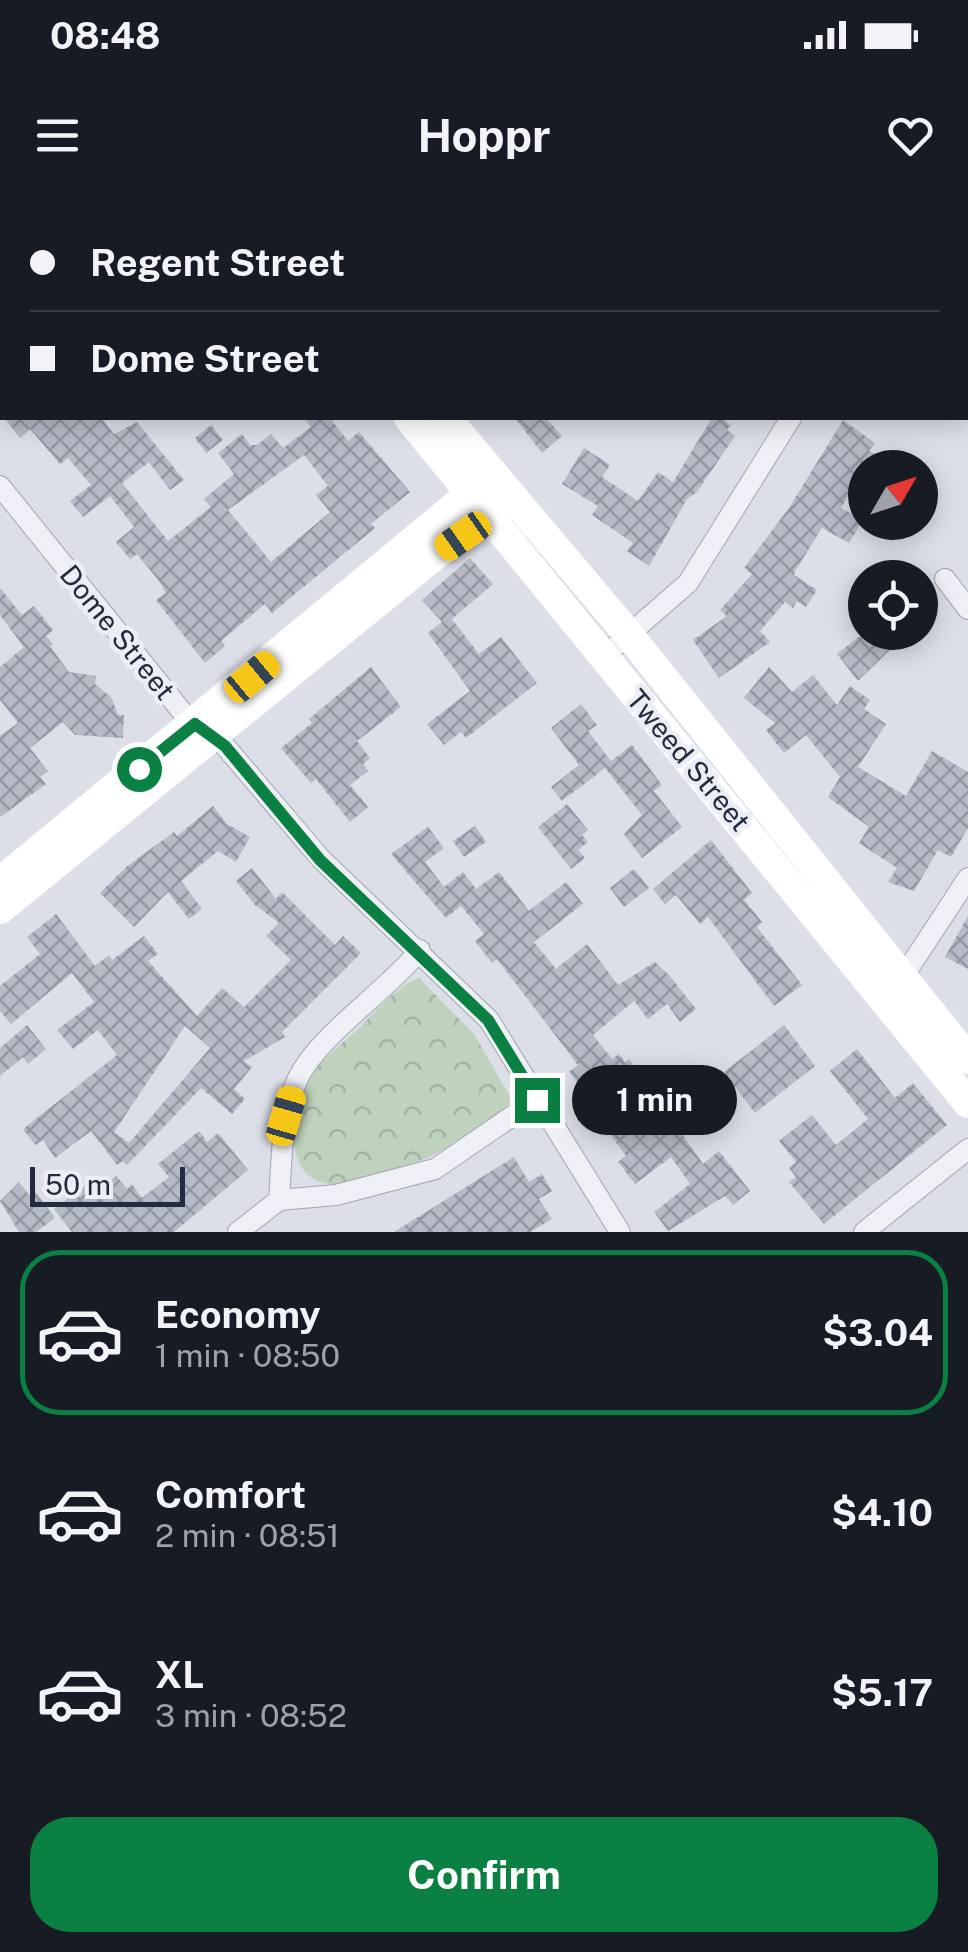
<!DOCTYPE html>
<meta charset="utf-8">
<style>
:root{--surface:#171b24;--page:#20242c;--text:#f1f3f6;--muted:#9ea1a6;--line:#363941;--accent:#0b8043}
body{margin:0;font-family:"Public Sans",sans-serif;background:var(--page);color:var(--text);height:100vh;display:flex;flex-direction:column;font-size:38px;white-space:nowrap}
*{box-sizing:border-box;margin:0}
p{font-size:32px;color:var(--muted)}
.icon{flex:none;width:55px;height:55px;fill:none;stroke:currentColor;stroke-width:2;stroke-linecap:round;stroke-linejoin:round}
.map{position:relative;height:1032px;overflow:hidden}
.sheet{display:flex;flex-direction:column;background:var(--surface);flex:1}
.sheet>*{flex:none}
.top-card{position:absolute;left:0px;top:0px;width:970px;height:220px;box-shadow:0 5px 25px #0003;display:grid;align-content:center;height:220px;padding:0 30px;background:var(--surface)}
.needle{width:65px;rotate:51deg}
.fabs{position:absolute;left:848px;top:250px;display:grid;gap:20px}
.fabs a{display:grid;place-items:center;width:90px;height:90px;border-radius:50%;background:var(--surface);box-shadow:0 5px 25px #0003;font-size:50px}
.scale{position:absolute;left:30px;bottom:25px;width:155px;box-sizing:border-box;padding-left:10px;border:5px solid #252b3e;border-top:0;font-size:28px;line-height:35px;white-space:nowrap;color:#252b3e;-webkit-text-stroke:8px #ebeef5;paint-order:stroke}
.end{position:absolute;width:45px;height:45px;margin:-22px;border:12px solid #0b8043;background:#fff;box-shadow:0 0 0 5px #fff}
.from{border-radius:50%}
.bubble{position:absolute;height:70px;border-radius:35px;background:var(--surface);box-shadow:0 5px 25px #0003;font-size:32px;font-weight:700;line-height:70px;text-align:center}
.car{position:absolute;width:30px;height:60px;margin:-30px -15px;border-radius:12px;box-shadow:0 0 8px 2px #0007;background:linear-gradient(#f5c518 24%,#345 0 40%,#f5c518 0 76%,#345 0 86%,#f5c518 0)}
.top-card b{display:flex;align-items:center;gap:35px;height:95px;font-size:38px}
.top-card b+b{border-top:2px solid var(--line)}
.top-card i{width:25px;height:25px;background:var(--text)}
ul{padding:18px 0 0;list-style:none}
li{display:flex;align-items:center;gap:30px;height:165px;margin:0 20px 15px;padding:0 10px;border:5px solid transparent;border-radius:40px}
li div{flex:1}
li b{display:block;font-size:38px}
li em{font-style:normal;font-weight:700}
li.on{border-color:var(--accent)}
li>.icon{width:90px;height:90px;stroke-width:1.5}
.cta{display:flex;gap:20px;margin-top:auto;padding:20px 30px}
.cta a{flex:1;height:115px;border-radius:40px;background:var(--accent);color:#fff;font-size:40px;font-weight:700;line-height:115px;text-align:center}
.status{display:flex;justify-content:space-between;align-items:center;height:70px;padding:0 50px;background:var(--surface);direction:ltr}
.status svg{height:28px;fill:currentColor}
header{display:flex;justify-content:space-between;align-items:center;height:130px;padding:0 30px;background:var(--surface);font-size:45px;font-weight:700}
.map>svg:first-child{display:block}
.park{fill:url(#park-crowns)}
.building{fill:url(#building-cross-hatch);fill-rule:evenodd}
.lines{fill:none;stroke-linecap:round;stroke-linejoin:round}
.street-casing{stroke:#a1a5b1;stroke-width:22}
.street{stroke:#eff0f5;stroke-width:20}
.secondary{stroke:#fff;stroke-width:30}
.route{stroke:#0b8043;stroke-width:12}
.labels{text-anchor:middle;dominant-baseline:central;stroke-width:9;stroke-linejoin:round;paint-order:stroke}
.street-label{font-size:28px;fill:#252b3e;stroke:#ebeef5}
</style>
<div class="status"><b>08:48</b><svg viewBox="0 0 49 12"><path d="M0 12V9h3v3zM5 12V6h3v6zM10 12V3h3v9zM15 12V0h3v12zM26 1h20v11H26zM47 4h2v5h-2z"/></svg></div>
<header><svg class="icon" aria-label="menu" viewBox="0 0 24 24"><path d="M4 6h16M4 12h16M4 18h16"/></svg>Hoppr<svg class="icon" aria-label="heart" viewBox="0 0 24 24"><path d="M12 20l-8-8c-3-5 5-10 8-4 3-6 11-1 8 4z"/></svg></header>
<div class="map">
<svg width="968" height="1032" viewBox="0 0 968 1032">
<defs>
<pattern id="park-crowns" width="20" height="18" patternUnits="userSpaceOnUse" patternTransform="scale(2.5)"><rect width="20" height="18" fill="#bfd2bc"/><path d="M2 6a3 3 0 1 1 6 0M12 15a3 3 0 1 1 6 0" fill="none" stroke="#a4b4a3"/></pattern>
<pattern id="building-cross-hatch" width="8" height="8" patternUnits="userSpaceOnUse" patternTransform="scale(2.5)"><rect width="8" height="8" fill="#b6bac7"/><path d="M0 0l8 8M0 8l8-8" fill="none" stroke="#9497a3"/></pattern>
</defs>
<rect width="100%" height="100%" fill="#dcdfe7"/>
<path class="park" d="M 419,778 L 474,834 L 512,900 C 482,936 377,991 329,984 C 275,976 295,899 316,869 C 327,855 342,843 355,832 C 373,815 395,786 419,778 Z"/>
<path class="building" d="M 4,218 L 101,218 L 114,234 L 137,222 L 184,280 L 170,290 L 149,262 L 122,283 L 168,341 L 211,307 L 204,299 L 234,274 L 218,253 L 242,234 L 250,245 L 257,245 L 271,234 L 283,248 L 311,227 L 304,218 L 330,218 L 348,241 L 359,232 L 410,292 L 371,324 L 375,328 L 272,413 L 265,404 L 221,441 L 225,446 L 205,463 L 156,400 L 166,393 L 159,381 L 137,354 L 130,359 L 116,342 L 134,327 L 110,296 L 83,317 L 70,301 L 91,285 L 68,258 L 60,264 L 30,229 L 20,238 ZM 304,255 L 328,286 L 316,295 L 330,312 L 271,362 L 228,310 Z
M 515,218 L 546,218 L 562,236 L 542,253 Z
M 712,218 L 722,218 L 731,225 L 727,230 L 735,236 L 697,292 L 687,299 L 649,366 L 627,351 L 633,343 L 592,315 L 598,306 L 562,284 L 584,248 L 610,265 L 602,277 L 638,301 L 658,272 L 673,282 Z
M 843,220 L 875,243 L 869,251 L 899,268 L 865,268 L 841,308 L 863,320 L 849,343 L 822,328 L 795,371 L 794,375 L 817,390 L 806,407 L 797,401 L 793,408 L 785,402 L 760,431 L 770,442 L 719,478 L 693,440 L 727,416 L 720,410 L 752,374 L 744,368 L 789,308 Z
M 211,225 L 223,240 L 206,253 L 195,238 Z
M 470,358 L 493,384 L 452,419 L 479,454 L 501,437 L 537,483 L 466,538 L 461,532 L 444,545 L 427,524 L 470,491 L 428,433 L 442,422 L 422,400 Z
M 0,388 L 22,415 L 34,406 L 53,430 L 46,436 L 53,444 L 50,446 L 69,472 L 96,476 L 95,484 L 111,497 L 118,515 L 124,515 L 123,538 L 75,535 L 63,522 L 30,548 L 48,571 L 40,577 L 46,584 L 0,617 L 0,536 L 18,523 L 0,500 L 0,467 L 24,447 L 0,415 Z
M 865,432 L 881,432 L 893,447 L 858,481 L 837,454 Z
M 371,467 L 401,507 L 357,541 L 370,558 L 363,564 L 368,571 L 350,585 L 368,607 L 350,622 L 316,579 L 311,583 L 281,548 L 312,523 L 309,519 Z
M 769,467 L 792,492 L 813,475 L 837,505 L 850,486 L 870,500 L 864,509 L 886,524 L 858,567 L 906,596 L 932,551 L 968,572 L 968,628 L 951,657 L 938,650 L 914,691 L 888,682 L 897,668 L 859,643 L 869,627 L 828,597 L 840,577 L 806,535 L 784,553 L 766,530 L 775,523 L 744,498 Z
M 581,504 L 597,525 L 588,531 L 611,561 L 632,545 L 662,585 L 654,591 L 682,627 L 642,658 L 624,634 L 642,615 L 605,568 L 562,601 L 551,587 L 579,565 L 551,528 Z
M 567,604 L 588,630 L 582,635 L 588,642 L 578,650 L 585,658 L 571,669 L 538,627 Z
M 213,606 L 227,624 L 250,637 L 236,662 L 218,651 L 181,681 L 202,709 L 189,719 L 168,692 L 134,727 L 100,693 L 126,667 L 174,632 L 177,636 Z
M 475,626 L 486,642 L 464,657 L 453,641 Z
M 428,627 L 444,648 L 425,662 L 444,687 L 463,672 L 476,689 L 499,672 L 529,711 L 566,682 L 583,704 L 534,742 L 556,769 L 587,744 L 618,785 L 655,762 L 669,775 L 696,809 L 680,822 L 667,804 L 648,819 L 634,801 L 593,835 L 612,859 L 619,854 L 625,862 L 629,859 L 703,964 L 719,951 L 750,991 L 733,1005 L 725,996 L 668,1031 L 654,1012 L 690,984 L 671,957 L 635,984 L 618,962 L 626,956 L 600,920 L 605,917 L 569,872 L 578,865 L 497,759 L 492,763 L 475,741 L 484,734 L 461,706 L 446,718 L 391,654 Z
M 711,640 L 752,693 L 744,700 L 762,722 L 757,727 L 802,785 L 774,806 L 708,717 L 700,724 L 676,695 L 665,704 L 653,689 Z
M 252,668 L 276,699 L 282,692 L 335,745 L 343,736 L 361,753 L 282,832 L 285,837 L 244,861 L 252,867 L 234,889 L 245,899 L 232,914 L 201,888 L 127,965 L 123,961 L 117,965 L 91,931 L 55,958 L 43,940 L 35,945 L 23,929 L 117,855 L 98,830 L 73,849 L 57,830 L 94,802 L 72,773 L 11,824 L 0,811 L 0,786 L 40,754 L 27,737 L 56,714 L 95,766 L 109,755 L 112,760 L 144,736 L 158,754 L 148,761 L 197,816 L 222,788 L 244,807 L 291,760 L 266,736 L 279,723 L 255,705 L 236,681 ZM 185,826 L 210,848 L 129,943 L 114,932 Z
M 634,669 L 649,688 L 624,707 L 610,688 Z
M 968,716 L 968,769 L 945,757 Z
M 27,825 L 46,849 L 28,864 L 23,857 L 0,876 L 0,848 Z
M 784,825 L 815,866 L 755,913 L 724,872 Z
M 857,849 L 895,898 L 913,883 L 947,925 L 824,1024 L 789,982 L 796,977 L 789,968 L 796,962 L 779,941 L 812,915 L 836,945 L 868,919 L 830,871 Z
M 199,931 L 207,942 L 218,933 L 248,970 L 174,1032 L 72,1032 L 54,1009 L 84,986 L 91,995 L 116,976 L 127,989 L 132,984 L 142,998 L 169,977 L 158,964 Z
M 514,957 L 529,982 L 542,974 L 552,991 L 539,999 L 552,1019 L 530,1032 L 394,1032 Z
M 19,982 L 29,995 L 34,990 L 55,1018 L 36,1032 L 19,1032 L 0,1001 Z"/>
<g class="lines">
<defs>
<path id="street" d="M 0,286 L 183,513 L 225,546 L 321,659 L 489,820 L 620,1032
M 945,379 L 968,409
M 603,457 L 688,383 L 791,218
M 903,777 L 968,678
M 279,1000 C 282,960 281,914 298,878 C 319,835 388,790 420,750
M 238,1032 L 279,1000 L 336,995 L 435,969 L 537,899
M 864,1032 L 968,949"/>
</defs>
<use href="#street" class="street-casing"/>
<use href="#street" class="street"/>
<path class="secondary" d="M 232,0 L 234,2
M 269,0 L 271,2
M 409,218 L 968,903
M 446,218 L 629,435 L 968,859
M 0,682 L 487,280
M 0,709 L 440,351 L 505,305"/>
</g>
<g class="lines">
<path class="route" d="M 139,569 L 195,524 L 225,546 L 320,660 L 488,820 L 537,900"/>
</g>
<g class="labels">
<g class="street-label">
<text transform="translate(118 432) rotate(51)">Dome Street</text>
<text transform="translate(689 560) rotate(50)">Tweed Street</text>
</g>
</g>
</svg>
<div class="fabs">
<a><svg class="needle" viewBox="-14 -14 28 28"><path d="M0-13l5 13h-10z" fill="#e53935"/><path d="M0 13l5-13h-10z" fill="#9ea1a6"/></svg></a>
<a><svg class="icon" aria-label="locate" viewBox="0 0 24 24"><circle cx="12" cy="12" r="6"/><path d="M12 2v4M12 18v4M2 12h4M18 12h4"/></svg></a>
</div>
<div class="scale">50 m</div>
<i class="end from" style="left:139px;top:569px"></i>
<i class="end" style="left:537px;top:900px"></i>
<div class="bubble" style="left:572px;top:865px;width:165px">1 min</div>
<i class="car" style="left:463px;top:336px;rotate:235deg"></i>
<i class="car" style="left:252px;top:477px;rotate:50deg"></i>
<i class="car" style="left:286px;top:916px;rotate:16deg"></i>
<div class="top-card">
<b><i class="from"></i>Regent Street</b>
<b><i></i>Dome Street</b>
</div>
</div>
<section class="sheet">
<ul>
<li class="on"><svg class="icon" aria-label="car" viewBox="0 0 24 24"><path d="M5 17H2v-5l4-1 3-4h7l3 4 3 1v5h-3M9 17h6M6 11h13"/><circle cx="7" cy="17" r="2"/><circle cx="17" cy="17" r="2"/></svg><div><b>Economy</b><p>1 min · 08:50</p></div><em>$3.04</em></li>
<li><svg class="icon" aria-label="car" viewBox="0 0 24 24"><path d="M5 17H2v-5l4-1 3-4h7l3 4 3 1v5h-3M9 17h6M6 11h13"/><circle cx="7" cy="17" r="2"/><circle cx="17" cy="17" r="2"/></svg><div><b>Comfort</b><p>2 min · 08:51</p></div><em>$4.10</em></li>
<li><svg class="icon" aria-label="car" viewBox="0 0 24 24"><path d="M5 17H2v-5l4-1 3-4h7l3 4 3 1v5h-3M9 17h6M6 11h13"/><circle cx="7" cy="17" r="2"/><circle cx="17" cy="17" r="2"/></svg><div><b>XL</b><p>3 min · 08:52</p></div><em>$5.17</em></li>
</ul>
<div class="cta"><a>Confirm</a></div>
</section>
